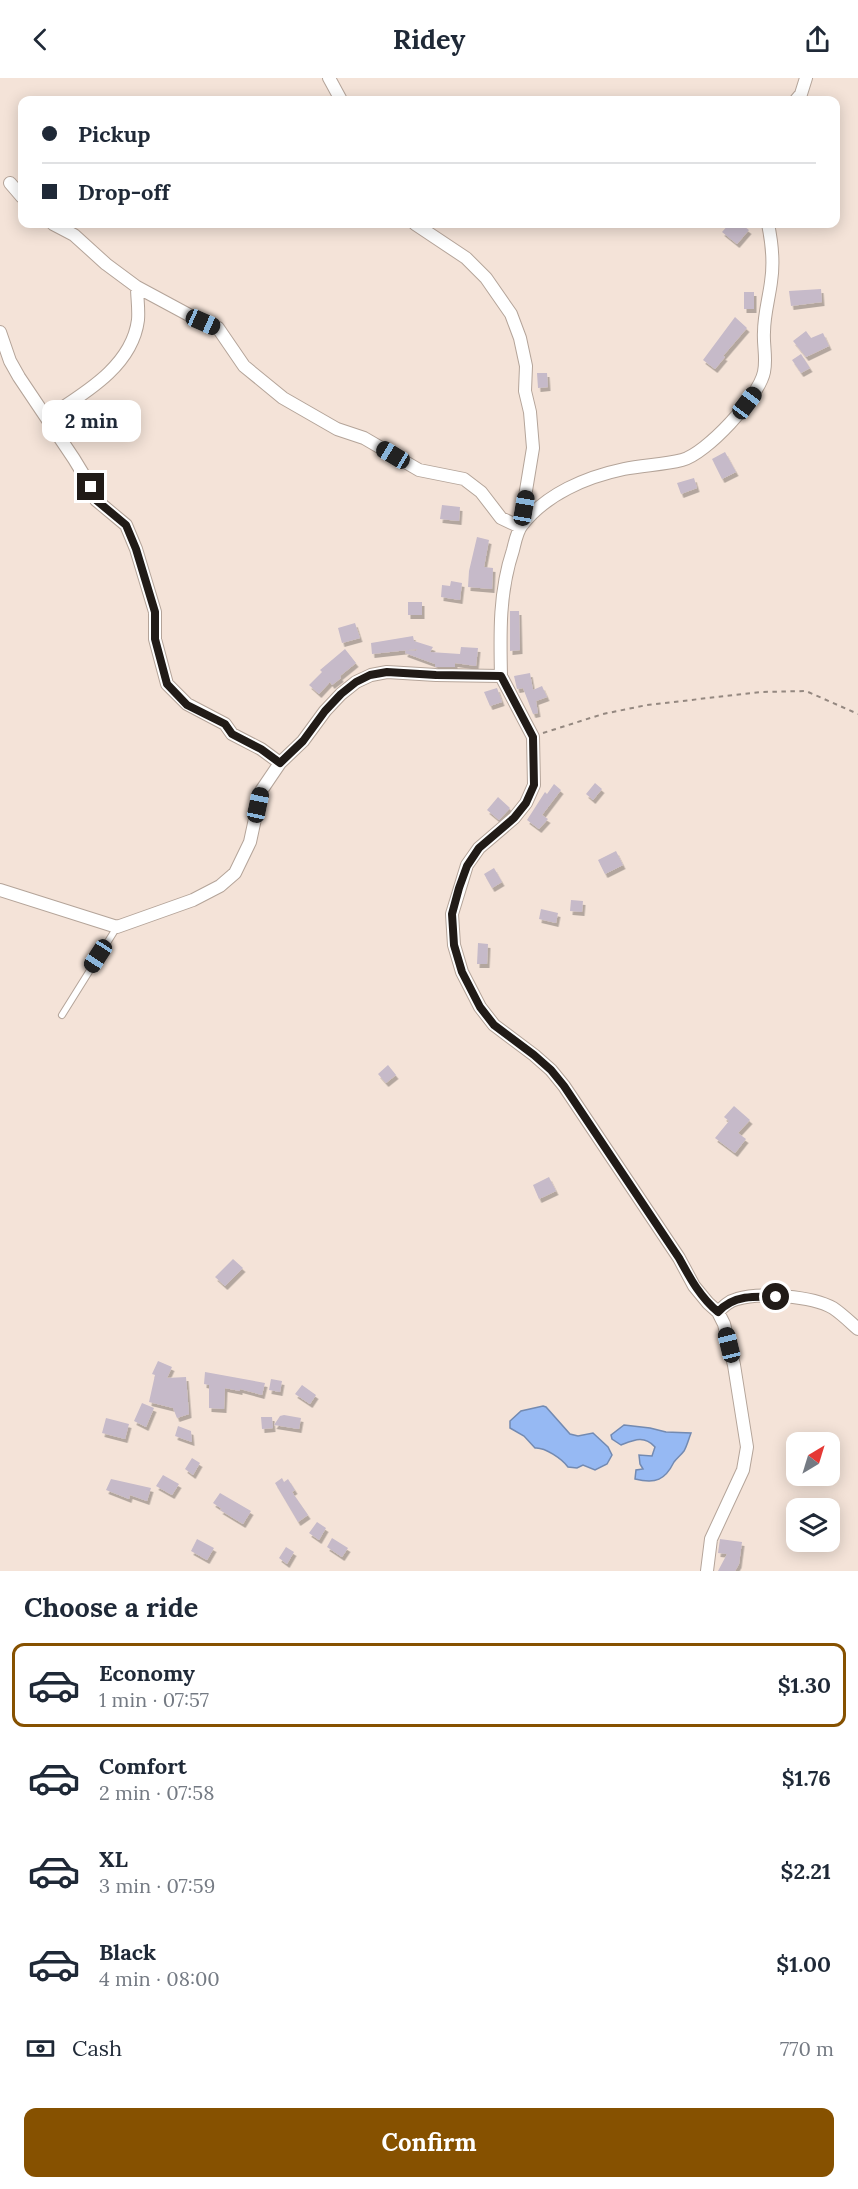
<!DOCTYPE html>
<meta charset="utf-8">
<style>
:root{--surface:#fff;--page:#f6f6f7;--text:#1f2937;--muted:#747a83;--line:#e0e1e3;--accent:#865100}
body{margin:0;font-family:Lora,serif;background:var(--page);color:var(--text);height:100vh;display:flex;flex-direction:column;font-size:22px;white-space:nowrap}
*{box-sizing:border-box;margin:0}
p{font-size:20px;color:var(--muted)}
.icon{flex:none;width:33px;height:33px;fill:none;stroke:currentColor;stroke-width:2;stroke-linecap:round;stroke-linejoin:round}
.map{position:relative;height:1493px;overflow:hidden}
.sheet{display:flex;flex-direction:column;background:var(--surface);flex:1}
.sheet>*{flex:none}
.guide{position:absolute;left:18px;top:18px;width:822px;height:132px;border-radius:12px;box-shadow:0 3px 15px #0003;display:grid;align-content:center;height:132px;padding:0 24px;background:var(--surface)}
.needle{width:39px;rotate:38deg}
.fabs{position:absolute;left:786px;top:1354px;display:grid;gap:12px}
.fabs a{display:grid;place-items:center;width:54px;height:54px;border-radius:12px;background:var(--surface);box-shadow:0 3px 15px #0003;font-size:30px}
.end{position:absolute;width:27px;height:27px;margin:-14px;border:8px solid #211b17;background:#fff;box-shadow:0 0 0 3px #fff}
.from{border-radius:50%}
.bubble{position:absolute;height:42px;border-radius:12px;background:var(--surface);box-shadow:0 3px 15px #0003;font-size:20px;font-weight:700;line-height:42px;text-align:center}
.car{position:absolute;width:18px;height:36px;margin:-18px -9px;border-radius:8px;box-shadow:0 0 4px 2px #0007;background:linear-gradient(#222 24%,#8ab4d8 0 40%,#222 0 76%,#8ab4d8 0 86%,#222 0)}
.guide b{display:flex;align-items:center;gap:21px;height:57px;font-size:22px}
.guide b+b{border-top:2px solid var(--line)}
.guide i{width:15px;height:15px;background:var(--text)}
ul{padding:0;list-style:none}
li{display:flex;align-items:center;gap:18px;height:84px;margin:0 12px 9px;padding:0 12px;border:3px solid transparent;border-radius:12px}
li div{flex:1}
li b{display:block;font-size:22px}
li em{font-style:normal;font-weight:700}
li.active{border-color:var(--accent)}
li>.icon{width:54px;height:54px;stroke-width:1.5}
h2{padding:0 24px;font-size:27px;line-height:72px}
.pay{display:flex;align-items:center;gap:15px;height:66px;padding:0 24px;font-size:22px}
.pay p{margin-inline-start:auto}
.primary-button{display:flex;gap:12px;margin-top:auto;padding:12px 24px}
.primary-button a{flex:1;height:69px;border-radius:12px;background:var(--accent);color:#fff;font-size:24px;font-weight:700;line-height:69px;text-align:center}
header{display:flex;justify-content:space-between;align-items:center;height:78px;padding:0 24px;background:var(--surface);font-size:27px;font-weight:700}
.map>svg:first-child{display:block}
.water{fill:#96b9f3;stroke:#738ab1;stroke-width:1.5}
.building{fill:#c6bac9;filter:url(#shadow)}
.lines{fill:none;stroke-linecap:round;stroke-linejoin:round}
.lane-casing{stroke:#b4a499;stroke-width:8}
.street-casing{stroke:#b4a499;stroke-width:14}
.path{stroke:#948880;stroke-width:2;stroke-dasharray:4.5 4.5;stroke-linecap:butt}
.lane{stroke:#fff;stroke-width:6}
.street{stroke:#fff;stroke-width:12}
.route{stroke:#211b17;stroke-width:8}
</style>
<header><svg class="icon" aria-label="back" viewBox="0 0 24 24"><path d="M15 5l-7 7 7 7"/></svg>Ridey<svg class="icon" aria-label="share" viewBox="0 0 24 24"><path d="M12 15V3M7 8l5-5 5 5M5 13v7h14v-7"/></svg></header>
<div class="map">
<svg width="858" height="1493" viewBox="0 0 858 1493">
<defs>
<filter id="shadow"><feDropShadow dx="2.5" dy="4" stdDeviation="0" flood-color="#0004"/></filter>
</defs>
<rect width="100%" height="100%" fill="#f4e3d8"/>
<path class="water" d="M 543,1328 L 546,1329 L 570,1356 L 578,1358 L 593,1355 L 608,1369 L 612,1377 L 607,1386 L 595,1392 L 583,1387 L 577,1390 L 568,1389 C 562,1381 545,1369 535,1370 L 524,1358 L 510,1350 L 510,1343 L 521,1333 Z
M 624,1347 L 650,1350 L 666,1354 L 691,1355 C 689,1360 687,1368 684,1373 C 681,1377 677,1380 674,1384 C 665,1402 656,1406 635,1401 L 636,1392 L 643,1391 L 640,1386 L 639,1377 L 652,1378 L 655,1369 C 644,1357 634,1362 621,1367 L 612,1361 L 611,1357 Z"/>
<path class="building" d="M 729,146 L 741,146 L 749,152 L 737,166 L 722,154 Z
M 821,211 L 822,224 L 791,228 L 789,213 Z
M 744,214 L 754,214 L 754,231 L 744,231 Z
M 735,239 L 747,250 L 723,278 L 725,279 L 715,291 L 703,282 Z
M 806,253 L 811,260 L 823,255 L 829,268 L 806,279 L 793,263 Z
M 801,276 L 810,290 L 801,295 L 792,282 Z
M 537,295 L 547,295 L 548,309 L 538,310 Z
M 725,374 L 736,394 L 722,401 L 712,381 Z
M 694,400 L 697,410 L 681,416 L 677,405 Z
M 442,427 L 460,429 L 459,443 L 440,441 Z
M 477,459 L 489,462 L 484,489 L 493,490 L 492,511 L 468,509 L 469,493 Z
M 451,503 L 462,505 L 460,522 L 441,519 L 442,507 L 450,508 Z
M 408,524 L 422,524 L 422,537 L 408,537 Z
M 510,533 L 519,533 L 520,572 L 510,573 Z
M 355,545 L 360,560 L 342,565 L 338,550 Z
M 413,558 L 414,563 L 433,569 L 430,574 L 460,576 L 461,569 L 478,570 L 476,588 L 455,585 L 455,589 L 435,589 L 435,586 L 405,575 L 406,572 L 416,573 L 417,571 L 372,576 L 371,565 Z
M 345,571 L 356,585 L 340,598 L 341,600 L 332,607 L 330,604 L 319,616 L 309,607 L 322,594 L 320,592 Z
M 530,595 L 533,612 L 542,608 L 547,619 L 536,623 L 538,635 L 533,636 L 523,610 L 517,611 L 514,598 Z
M 497,610 L 502,624 L 490,628 L 484,614 Z
M 595,705 L 602,711 L 593,722 L 586,716 Z
M 554,706 L 561,712 L 542,737 L 548,741 L 539,751 L 527,742 L 545,714 L 547,716 Z
M 498,719 L 510,730 L 499,742 L 487,732 Z
M 616,773 L 623,787 L 605,796 L 598,782 Z
M 494,790 L 502,804 L 492,810 L 484,796 Z
M 571,822 L 583,823 L 582,834 L 570,833 Z
M 541,831 L 558,835 L 556,845 L 539,841 Z
M 478,865 L 488,866 L 487,886 L 477,886 Z
M 388,987 L 396,997 L 386,1005 L 378,996 Z
M 734,1028 L 750,1042 L 738,1055 L 746,1061 L 735,1075 L 715,1060 L 729,1043 L 724,1039 Z
M 549,1099 L 556,1113 L 539,1121 L 533,1107 Z
M 233,1181 L 243,1190 L 225,1208 L 215,1199 Z
M 158,1283 L 172,1289 L 167,1300 L 186,1299 L 189,1336 L 177,1340 L 173,1330 L 149,1324 L 155,1297 L 152,1296 Z
M 205,1294 L 265,1305 L 262,1317 L 240,1311 L 240,1313 L 225,1310 L 224,1331 L 209,1330 L 209,1307 L 204,1306 Z
M 271,1301 L 282,1303 L 280,1314 L 269,1312 Z
M 302,1307 L 316,1317 L 310,1326 L 295,1316 Z
M 142,1325 L 154,1330 L 146,1349 L 134,1343 Z
M 284,1337 L 301,1340 L 299,1351 L 274,1347 L 280,1338 Z
M 261,1339 L 272,1339 L 273,1350 L 262,1351 Z
M 106,1340 L 129,1346 L 125,1361 L 102,1355 Z
M 178,1348 L 191,1353 L 192,1364 L 175,1358 Z
M 192,1380 L 200,1385 L 193,1397 L 185,1391 Z
M 163,1397 L 179,1406 L 172,1417 L 156,1408 Z
M 282,1400 L 284,1404 L 288,1401 L 295,1412 L 292,1414 L 308,1437 L 298,1444 L 275,1405 Z
M 111,1401 L 151,1410 L 147,1423 L 130,1417 L 129,1421 L 106,1412 Z
M 220,1415 L 251,1433 L 243,1446 L 220,1432 L 222,1431 L 213,1425 Z
M 317,1444 L 326,1450 L 319,1462 L 309,1455 Z
M 332,1460 L 348,1470 L 342,1479 L 327,1469 Z
M 197,1461 L 214,1470 L 207,1482 L 191,1473 Z
M 720,1461 L 742,1464 L 739,1486 L 735,1493 L 718,1493 L 727,1476 L 718,1475 Z
M 286,1469 L 294,1474 L 287,1486 L 279,1480 Z"/>
<g class="lines">
<defs>
<path id="lane" d="M 62,937 L 117,849"/>
<path id="street" d="M 329,0 L 341,22
M 796,22 L 801,16 L 806,0
M 10,105 L 22,119
M 53,146 L 74,157 L 106,186 L 137,209 L 189,237 L 218,250 L 244,288 L 283,320 L 337,351 L 364,360 L 419,392 L 464,401 L 481,414 L 501,440 L 520,449 L 533,370 L 530,334 L 525,313 L 526,288 L 520,260 L 511,236 L 486,200 L 466,180 L 415,146
M 0,254 L 10,283 L 19,299 L 74,381 L 91,409 L 96,422 L 126,447 L 136,471 L 155,534 L 155,561 L 167,606 L 187,626 L 225,646 L 232,656 L 261,671 L 280,685
M 48,339 C 83,316 132,289 138,242 C 139,231 137,219 137,209
M 501,598 C 500,555 499,514 513,472 C 515,464 517,453 522,447 C 546,416 586,399 624,391 C 643,387 663,387 682,382 C 706,376 759,319 764,294 C 767,280 763,267 764,254 C 764,237 769,220 771,204 C 774,185 772,165 768,146
M 0,812 L 117,849 L 193,822 L 220,808 L 235,795 L 250,764 L 261,713 L 280,685 L 303,663 L 325,633 L 341,616 L 356,604 L 371,597 L 387,594 L 436,597 L 501,598 L 533,659 L 534,707 L 526,725 L 514,740 L 479,770 L 467,787 L 452,836 L 454,867 L 462,894 L 480,929 L 494,947 L 534,977 L 551,992 L 564,1008 L 679,1180 L 694,1208 L 708,1225 L 718,1234 L 724,1246 L 734,1287 L 747,1369 L 743,1392 L 711,1461 L 707,1493
M 718,1234 C 724,1228 729,1223 737,1221 C 760,1214 812,1218 833,1230 C 842,1236 850,1244 858,1251"/>
</defs>
<use href="#lane" class="lane-casing"/>
<use href="#street" class="street-casing"/>
<path class="path" d="M 543,655 L 603,636 L 647,627 L 761,614 L 806,613 L 858,636"/>
<use href="#lane" class="lane"/>
<use href="#street" class="street"/>
</g>
<g class="lines">
<path class="route" d="M 91,409 L 96,422 L 126,447 L 136,471 L 155,534 L 155,561 L 167,606 L 187,627 L 225,646 L 232,656 L 261,671 L 280,685 L 303,663 L 325,633 L 341,616 L 356,604 L 370,597 L 387,594 L 436,597 L 501,598 L 533,659 L 534,707 L 526,725 L 514,740 L 479,770 L 467,788 L 459,810 L 452,836 L 454,867 L 462,894 L 480,929 L 494,947 L 534,977 L 551,992 L 564,1008 L 679,1180 C 690,1200 700,1219 718,1234 C 733,1217 755,1218 776,1219"/>
</g>
</svg>
<div class="fabs">
<a><svg class="needle" viewBox="-14 -14 28 28"><path d="M0-13l5 13h-10z" fill="#e53935"/><path d="M0 13l5-13h-10z" fill="#747a83"/></svg></a>
<a><svg class="icon" aria-label="layers" viewBox="0 0 24 24"><path d="M12 4l9 5-9 5-9-5zM3 14l9 5 9-5"/></svg></a>
</div>
<i class="end from" style="left:776px;top:1219px"></i>
<i class="end" style="left:91px;top:409px"></i>
<div class="bubble" style="left:42px;top:322px;width:99px">2 min</div>
<i class="car" style="left:203px;top:244px;rotate:114deg"></i>
<i class="car" style="left:747px;top:325px;rotate:37deg"></i>
<i class="car" style="left:393px;top:377px;rotate:301deg"></i>
<i class="car" style="left:524px;top:430px;rotate:10deg"></i>
<i class="car" style="left:258px;top:727px;rotate:12deg"></i>
<i class="car" style="left:98px;top:878px;rotate:213deg"></i>
<i class="car" style="left:729px;top:1267px;rotate:346deg"></i>
<div class="guide">
<b><i class="from"></i>Pickup</b>
<b><i></i>Drop-off</b>
</div>
</div>
<section class="sheet">
<h2>Choose a ride</h2>
<ul>
<li class="active"><svg class="icon" aria-label="car" viewBox="0 0 24 24"><path d="M5 17H2v-5l4-1 3-4h7l3 4 3 1v5h-3M9 17h6M6 11h13"/><circle cx="7" cy="17" r="2"/><circle cx="17" cy="17" r="2"/></svg><div><b>Economy</b><p>1 min · 07:57</p></div><em>$1.30</em></li>
<li><svg class="icon" aria-label="car" viewBox="0 0 24 24"><path d="M5 17H2v-5l4-1 3-4h7l3 4 3 1v5h-3M9 17h6M6 11h13"/><circle cx="7" cy="17" r="2"/><circle cx="17" cy="17" r="2"/></svg><div><b>Comfort</b><p>2 min · 07:58</p></div><em>$1.76</em></li>
<li><svg class="icon" aria-label="car" viewBox="0 0 24 24"><path d="M5 17H2v-5l4-1 3-4h7l3 4 3 1v5h-3M9 17h6M6 11h13"/><circle cx="7" cy="17" r="2"/><circle cx="17" cy="17" r="2"/></svg><div><b>XL</b><p>3 min · 07:59</p></div><em>$2.21</em></li>
<li><svg class="icon" aria-label="car" viewBox="0 0 24 24"><path d="M5 17H2v-5l4-1 3-4h7l3 4 3 1v5h-3M9 17h6M6 11h13"/><circle cx="7" cy="17" r="2"/><circle cx="17" cy="17" r="2"/></svg><div><b>Black</b><p>4 min · 08:00</p></div><em>$1.00</em></li>
</ul>
<div class="pay"><svg class="icon" aria-label="cash" viewBox="0 0 24 24"><path d="M3 7h18v10H3z"/><circle cx="12" cy="12" r="2"/></svg>Cash<p>770 m</p></div>
<div class="primary-button"><a>Confirm</a></div>
</section>
